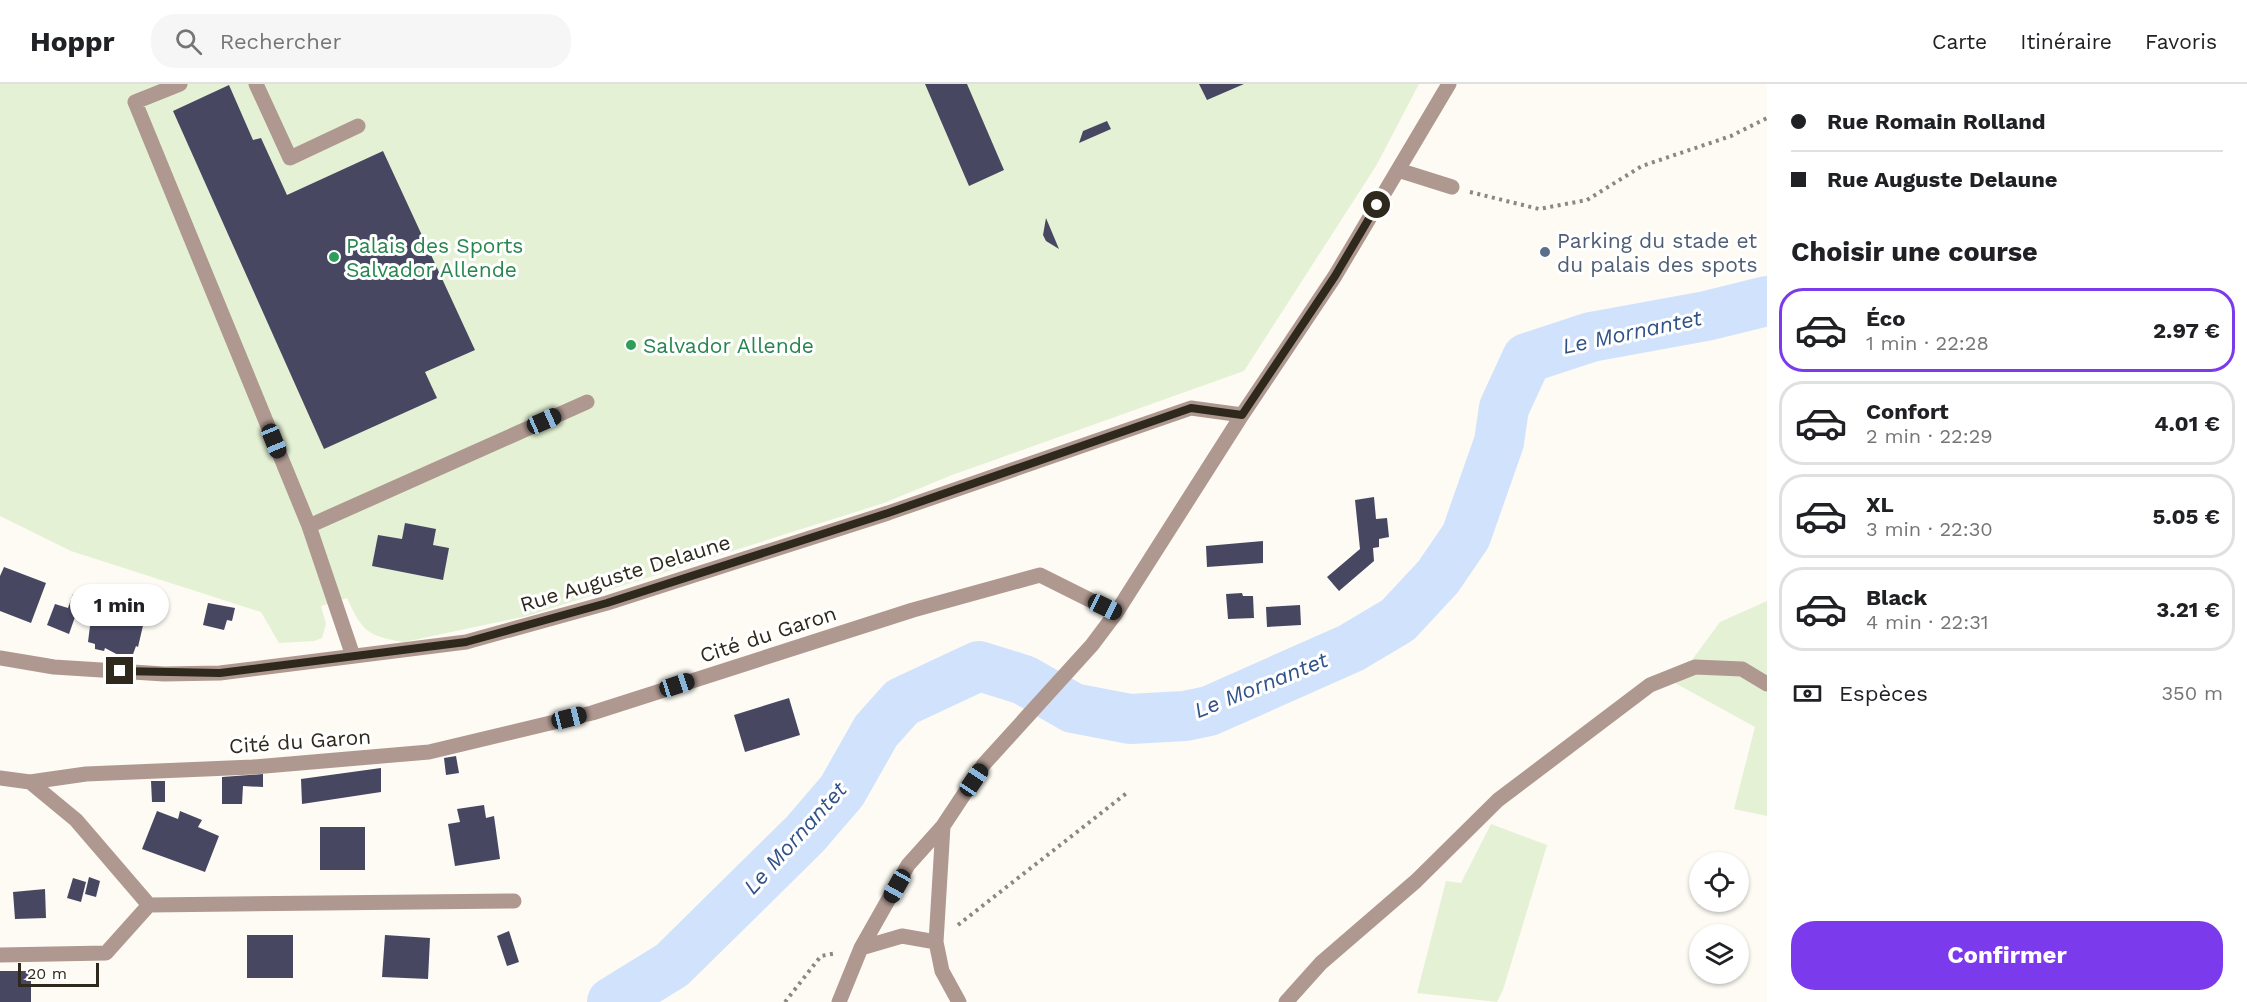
<!DOCTYPE html>
<html lang="fr">
<meta charset="utf-8">
<style>
:root{--surface:#fff;--page:#f6f6f6;--text:#202124;--muted:#757577;--line:#e0e0e0;--accent:#7c3aed}
body{margin:0;font-family:"Work Sans",sans-serif;background:var(--page);color:var(--text);height:100vh;display:flex;flex-direction:column;font-size:22px;white-space:nowrap}
*{box-sizing:border-box;margin:0}
p{font-size:20px;color:var(--muted)}
.icon{flex:none;width:33px;height:33px;fill:none;stroke:currentColor;stroke-width:2;stroke-linecap:round;stroke-linejoin:round}
.map{position:relative;flex:1;overflow:hidden}
.panel{display:flex;flex-direction:column;background:var(--surface);width:480px}
.panel>*{flex:none}
.guide{display:grid;align-content:center;height:132px;padding:0 24px;background:var(--surface)}
.fabs{position:absolute;left:1689px;top:768px;display:grid;gap:12px}
.fabs a{display:grid;place-items:center;width:60px;height:60px;border-radius:50%;background:var(--surface);box-shadow:0 2px 4px #0004;font-size:30px}
.scale{position:absolute;left:18px;bottom:15px;width:81px;box-sizing:border-box;padding-left:6px;border:3px solid #2e291c;border-top:0;font-size:16px;line-height:21px;white-space:nowrap;color:#2e291c;-webkit-text-stroke:4px #fff;paint-order:stroke}
.end{position:absolute;width:27px;height:27px;margin:-14px;border:8px solid #2e291c;background:#fff;box-shadow:0 0 0 3px #fff}
.from{border-radius:50%}
.bubble{position:absolute;height:42px;border-radius:21px;background:var(--surface);box-shadow:0 2px 4px #0004;font-size:20px;font-weight:700;line-height:42px;text-align:center}
.car{position:absolute;width:18px;height:36px;margin:-18px -9px;border-radius:8px;box-shadow:0 0 4px 2px #0007;background:linear-gradient(#222 24%,#8ab4d8 0 40%,#222 0 76%,#8ab4d8 0 86%,#222 0)}
.guide b{display:flex;align-items:center;gap:21px;height:57px;font-size:22px}
.guide b+b{border-top:2px solid var(--line)}
.guide i{width:15px;height:15px;background:var(--text)}
ul{padding:0;list-style:none}
li{display:flex;align-items:center;gap:18px;height:84px;margin:0 12px 9px;padding:0 12px;border:3px solid var(--line);border-radius:24px}
li div{flex:1}
li b{display:block;font-size:22px}
li em{font-style:normal;font-weight:700}
li.active{border-color:var(--accent)}
li>.icon{width:54px;height:54px;stroke-width:1.5}
h2{padding:0 24px;font-size:27px;line-height:72px}
.pay{display:flex;align-items:center;gap:15px;height:66px;padding:0 24px;font-size:22px}
.pay p{margin-inline-start:auto}
.action{display:flex;gap:12px;margin-top:auto;padding:12px 24px}
.action a{flex:1;height:69px;border-radius:24px;background:var(--accent);color:#fff;font-size:24px;font-weight:700;line-height:69px;text-align:center}
header{display:flex;align-items:center;gap:36px;box-sizing:border-box;height:84px;padding:0 30px;background:var(--surface);border-bottom:2px solid var(--line)}
header strong{font-size:28px}
nav{display:flex;gap:33px;margin-inline-start:auto;font-size:21px}
.search{width:420px;height:54px;background:var(--page);display:flex;align-items:center;gap:15px;box-sizing:border-box;padding:0 21px;border-radius:24px;color:var(--muted);font-size:22px}
main{display:flex;flex:1;min-height:0}
.map>svg:first-child{display:block}
.green{fill:#e4f1d4}
.lines{fill:none;stroke-linecap:round;stroke-linejoin:round}
.river{stroke:#d1e2fc;stroke-width:50}
.building{fill:#474762}
.path{stroke:#8b887d;stroke-width:4;stroke-dasharray:3 4.5;stroke-linecap:butt}
.minor{stroke:#af9890;stroke-width:15}
.route{stroke:#2e291c;stroke-width:8}
.service-dot{fill:#5c6f8a;stroke:#fff;stroke-width:2}
.leisure-dot{fill:#2e9e5b;stroke:#fff;stroke-width:2}
.labels{text-anchor:middle;dominant-baseline:central;stroke-width:6;stroke-linejoin:round;paint-order:stroke}
.service-label{font-size:21px;fill:#4e5e75;stroke:#fff;text-anchor:start}
.leisure-label{font-size:21px;fill:#27864d;stroke:#fff;text-anchor:start}
.street-label{font-size:21px;fill:#2e291c;stroke:#fff}
.water-label{font-size:22px;font-style:italic;fill:#315388;stroke:#fff}
</style>
<header>
<strong>Hoppr</strong>
<div class="search"><svg class="icon" aria-label="search" viewBox="0 0 24 24"><circle cx="10" cy="10" r="6"/><path d="M15 15l6 6"/></svg>Rechercher</div>
<nav><a>Carte</a><a>Itinéraire</a><a>Favoris</a></nav>
</header>
<main>
<div class="map">
<svg width="1767" height="918" viewBox="0 0 1767 918">
<rect width="100%" height="100%" fill="#fdfbf4"/>
<path class="green" d="M 0,0 L 1419,0 L 1376,82 L 1244,287 L 952,391 L 884,419 L 527,532 L 404,558 C 367,552 362,547 347,514 L 321,522 L 326,540 L 322,554 L 314,557 L 279,559 L 261,528 L 71,467 L 0,432 Z
M 1767,517 L 1767,732 L 1734,725 L 1755,643 L 1675,599 L 1720,538 Z
M 1491,740 L 1547,761 L 1503,906 L 1497,918 L 1417,909 L 1446,797 L 1461,799 Z"/>
<g class="lines">
<path class="river" d="M 612,918 L 672,881 L 805,750 L 842,707 L 876,647 L 902,618 L 979,582 L 1024,596 L 1073,624 L 1130,635 L 1185,632 L 1209,627 L 1351,564 L 1398,536 L 1438,493 L 1466,452 L 1499,358 L 1504,324 L 1527,274 L 1591,253 L 1706,232 L 1767,217"/>
</g>
<path class="building" d="M 925,0 L 967,0 L 1004,86 L 969,102 Z
M 1199,0 L 1244,0 L 1207,16 Z
M 229,1 L 253,56 L 261,54 L 287,111 L 383,67 L 475,266 L 425,288 L 437,314 L 324,365 L 173,27 Z
M 1107,37 L 1111,45 L 1079,59 L 1083,47 Z
M 1046,134 L 1059,165 L 1046,157 L 1043,151 Z
M 1374,413 L 1376,435 L 1387,434 L 1389,453 L 1379,455 L 1379,463 L 1373,464 L 1374,477 L 1339,507 L 1327,493 L 1360,465 L 1355,416 Z
M 405,439 L 436,445 L 433,461 L 449,464 L 443,496 L 372,482 L 378,451 L 402,455 Z
M 1263,457 L 1263,479 L 1207,483 L 1206,462 Z
M 4,483 L 46,499 L 31,539 L 0,527 L 0,492 Z
M 1242,509 L 1243,512 L 1253,512 L 1254,534 L 1228,535 L 1226,510 Z
M 73,510 L 82,513 L 69,550 L 47,541 L 55,520 L 68,524 Z
M 102,518 L 145,533 L 138,563 L 136,562 L 132,573 L 123,570 L 122,573 L 105,564 L 104,567 L 95,565 L 95,560 L 88,558 L 91,534 L 95,535 Z
M 208,519 L 235,524 L 232,537 L 227,536 L 224,546 L 203,541 Z
M 1300,521 L 1301,541 L 1267,543 L 1266,523 Z
M 789,614 L 800,651 L 745,668 L 734,631 Z
M 456,672 L 459,689 L 446,691 L 444,674 Z
M 381,684 L 381,708 L 302,720 L 301,695 Z
M 263,690 L 263,703 L 243,702 L 242,720 L 222,720 L 222,693 Z
M 151,697 L 165,697 L 165,718 L 152,718 Z
M 484,721 L 486,734 L 494,732 L 500,775 L 455,782 L 448,740 L 460,738 L 457,725 Z
M 157,727 L 178,735 L 180,727 L 202,736 L 198,743 L 219,752 L 205,788 L 142,765 Z
M 320,743 L 365,743 L 365,786 L 320,786 Z
M 89,793 L 100,797 L 96,813 L 85,810 Z
M 73,794 L 86,798 L 81,818 L 67,814 Z
M 45,805 L 46,834 L 15,835 L 13,808 Z
M 509,847 L 519,878 L 507,882 L 497,852 Z
M 247,851 L 293,851 L 293,894 L 247,894 Z
M 385,851 L 430,854 L 428,895 L 382,893 Z
M 0,887 L 31,887 L 31,918 L 0,918 Z"/>
<g class="lines">
<path class="path" d="M 1470,108 L 1539,125 L 1587,116 L 1642,82 L 1731,52 L 1767,34
M 958,841 L 1128,708
M 785,918 L 821,872 L 837,869"/>
<path class="minor" d="M 180,0 L 135,18 L 309,442
M 256,0 L 290,74 L 358,42
M 1398,86 L 1452,103
M 353,572 L 309,442 L 587,318
M 0,574 L 54,583 L 164,590 L 220,589 L 466,558 L 607,519 L 888,429 L 1191,324 L 1242,331
M 0,694 L 30,698 L 86,690 L 253,683 L 429,668 L 592,629 L 913,526 L 1040,491 L 1116,529
M 943,742 L 936,858 L 942,887 L 959,918
M 149,821 L 514,817
M 861,864 L 902,852 L 936,858
M 0,871 L 106,869 L 149,821 L 76,736 L 30,698
M 839,918 L 861,864 L 908,781 L 943,742 L 984,680 L 1092,561 L 1116,529 L 1242,331 L 1335,192 L 1449,0
M 1286,918 L 1321,879 L 1416,797 L 1498,716 L 1650,601 L 1695,583 L 1742,585 L 1767,600"/>
</g>
<g class="lines">
<path class="route" d="M 120,587 L 220,589 L 466,558 L 607,519 L 888,429 L 1191,324 L 1242,331 L 1335,192 L 1377,121"/>
</g>
<circle class="service-dot" cx="1545" cy="168" r="6"/>
<g class="leisure-dot">
<circle cx="334" cy="173" r="6"/>
<circle cx="631" cy="261" r="6"/>
</g>
<g class="labels">
<g class="service-label">
<text x="1557" y="156">Parking du stade et<tspan x="1557" dy="24">du palais des spots</tspan></text>
</g>
<g class="leisure-label">
<text x="346" y="161">Palais des Sports<tspan x="346" dy="24">Salvador Allende</tspan></text>
<text x="643" y="261">Salvador Allende</text>
</g>
<g class="street-label">
<text transform="translate(625 489) rotate(-17)">Rue Auguste Delaune</text>
<text transform="translate(768 550) rotate(-18)">Cité du Garon</text>
<text transform="translate(300 657) rotate(-4)">Cité du Garon</text>
</g>
<g class="water-label">
<text transform="translate(1632 248) rotate(-12)">Le Mornantet</text>
<text transform="translate(1261 601) rotate(-22)">Le Mornantet</text>
<text transform="translate(795 754) rotate(-48)">Le Mornantet</text>
</g>
</g>
</svg>
<div class="fabs">
<a><svg class="icon" aria-label="locate" viewBox="0 0 24 24"><circle cx="12" cy="12" r="6"/><path d="M12 2v4M12 18v4M2 12h4M18 12h4"/></svg></a>
<a><svg class="icon" aria-label="layers" viewBox="0 0 24 24"><path d="M12 4l9 5-9 5-9-5zM3 14l9 5 9-5"/></svg></a>
</div>
<div class="scale">20 m</div>
<i class="end from" style="left:1377px;top:121px"></i>
<i class="end" style="left:120px;top:587px"></i>
<div class="bubble" style="left:70px;top:500px;width:99px">1 min</div>
<i class="car" style="left:544px;top:337px;rotate:66deg"></i>
<i class="car" style="left:274px;top:357px;rotate:158deg"></i>
<i class="car" style="left:1105px;top:523px;rotate:116deg"></i>
<i class="car" style="left:677px;top:601px;rotate:72deg"></i>
<i class="car" style="left:569px;top:634px;rotate:76deg"></i>
<i class="car" style="left:974px;top:696px;rotate:34deg"></i>
<i class="car" style="left:897px;top:802px;rotate:209deg"></i>
</div>
<section class="panel">
<div class="guide">
<b><i class="from"></i>Rue Romain Rolland</b>
<b><i></i>Rue Auguste Delaune</b>
</div>
<h2>Choisir une course</h2>
<ul>
<li class="active"><svg class="icon" aria-label="car" viewBox="0 0 24 24"><path d="M5 17H2v-5l4-1 3-4h7l3 4 3 1v5h-3M9 17h6M6 11h13"/><circle cx="7" cy="17" r="2"/><circle cx="17" cy="17" r="2"/></svg><div><b>Éco</b><p>1 min · 22:28</p></div><em>2.97 €</em></li>
<li><svg class="icon" aria-label="car" viewBox="0 0 24 24"><path d="M5 17H2v-5l4-1 3-4h7l3 4 3 1v5h-3M9 17h6M6 11h13"/><circle cx="7" cy="17" r="2"/><circle cx="17" cy="17" r="2"/></svg><div><b>Confort</b><p>2 min · 22:29</p></div><em>4.01 €</em></li>
<li><svg class="icon" aria-label="car" viewBox="0 0 24 24"><path d="M5 17H2v-5l4-1 3-4h7l3 4 3 1v5h-3M9 17h6M6 11h13"/><circle cx="7" cy="17" r="2"/><circle cx="17" cy="17" r="2"/></svg><div><b>XL</b><p>3 min · 22:30</p></div><em>5.05 €</em></li>
<li><svg class="icon" aria-label="car" viewBox="0 0 24 24"><path d="M5 17H2v-5l4-1 3-4h7l3 4 3 1v5h-3M9 17h6M6 11h13"/><circle cx="7" cy="17" r="2"/><circle cx="17" cy="17" r="2"/></svg><div><b>Black</b><p>4 min · 22:31</p></div><em>3.21 €</em></li>
</ul>
<div class="pay"><svg class="icon" aria-label="cash" viewBox="0 0 24 24"><path d="M3 7h18v10H3z"/><circle cx="12" cy="12" r="2"/></svg>Espèces<p>350 m</p></div>
<div class="action"><a>Confirmer</a></div>
</section>
</main>
